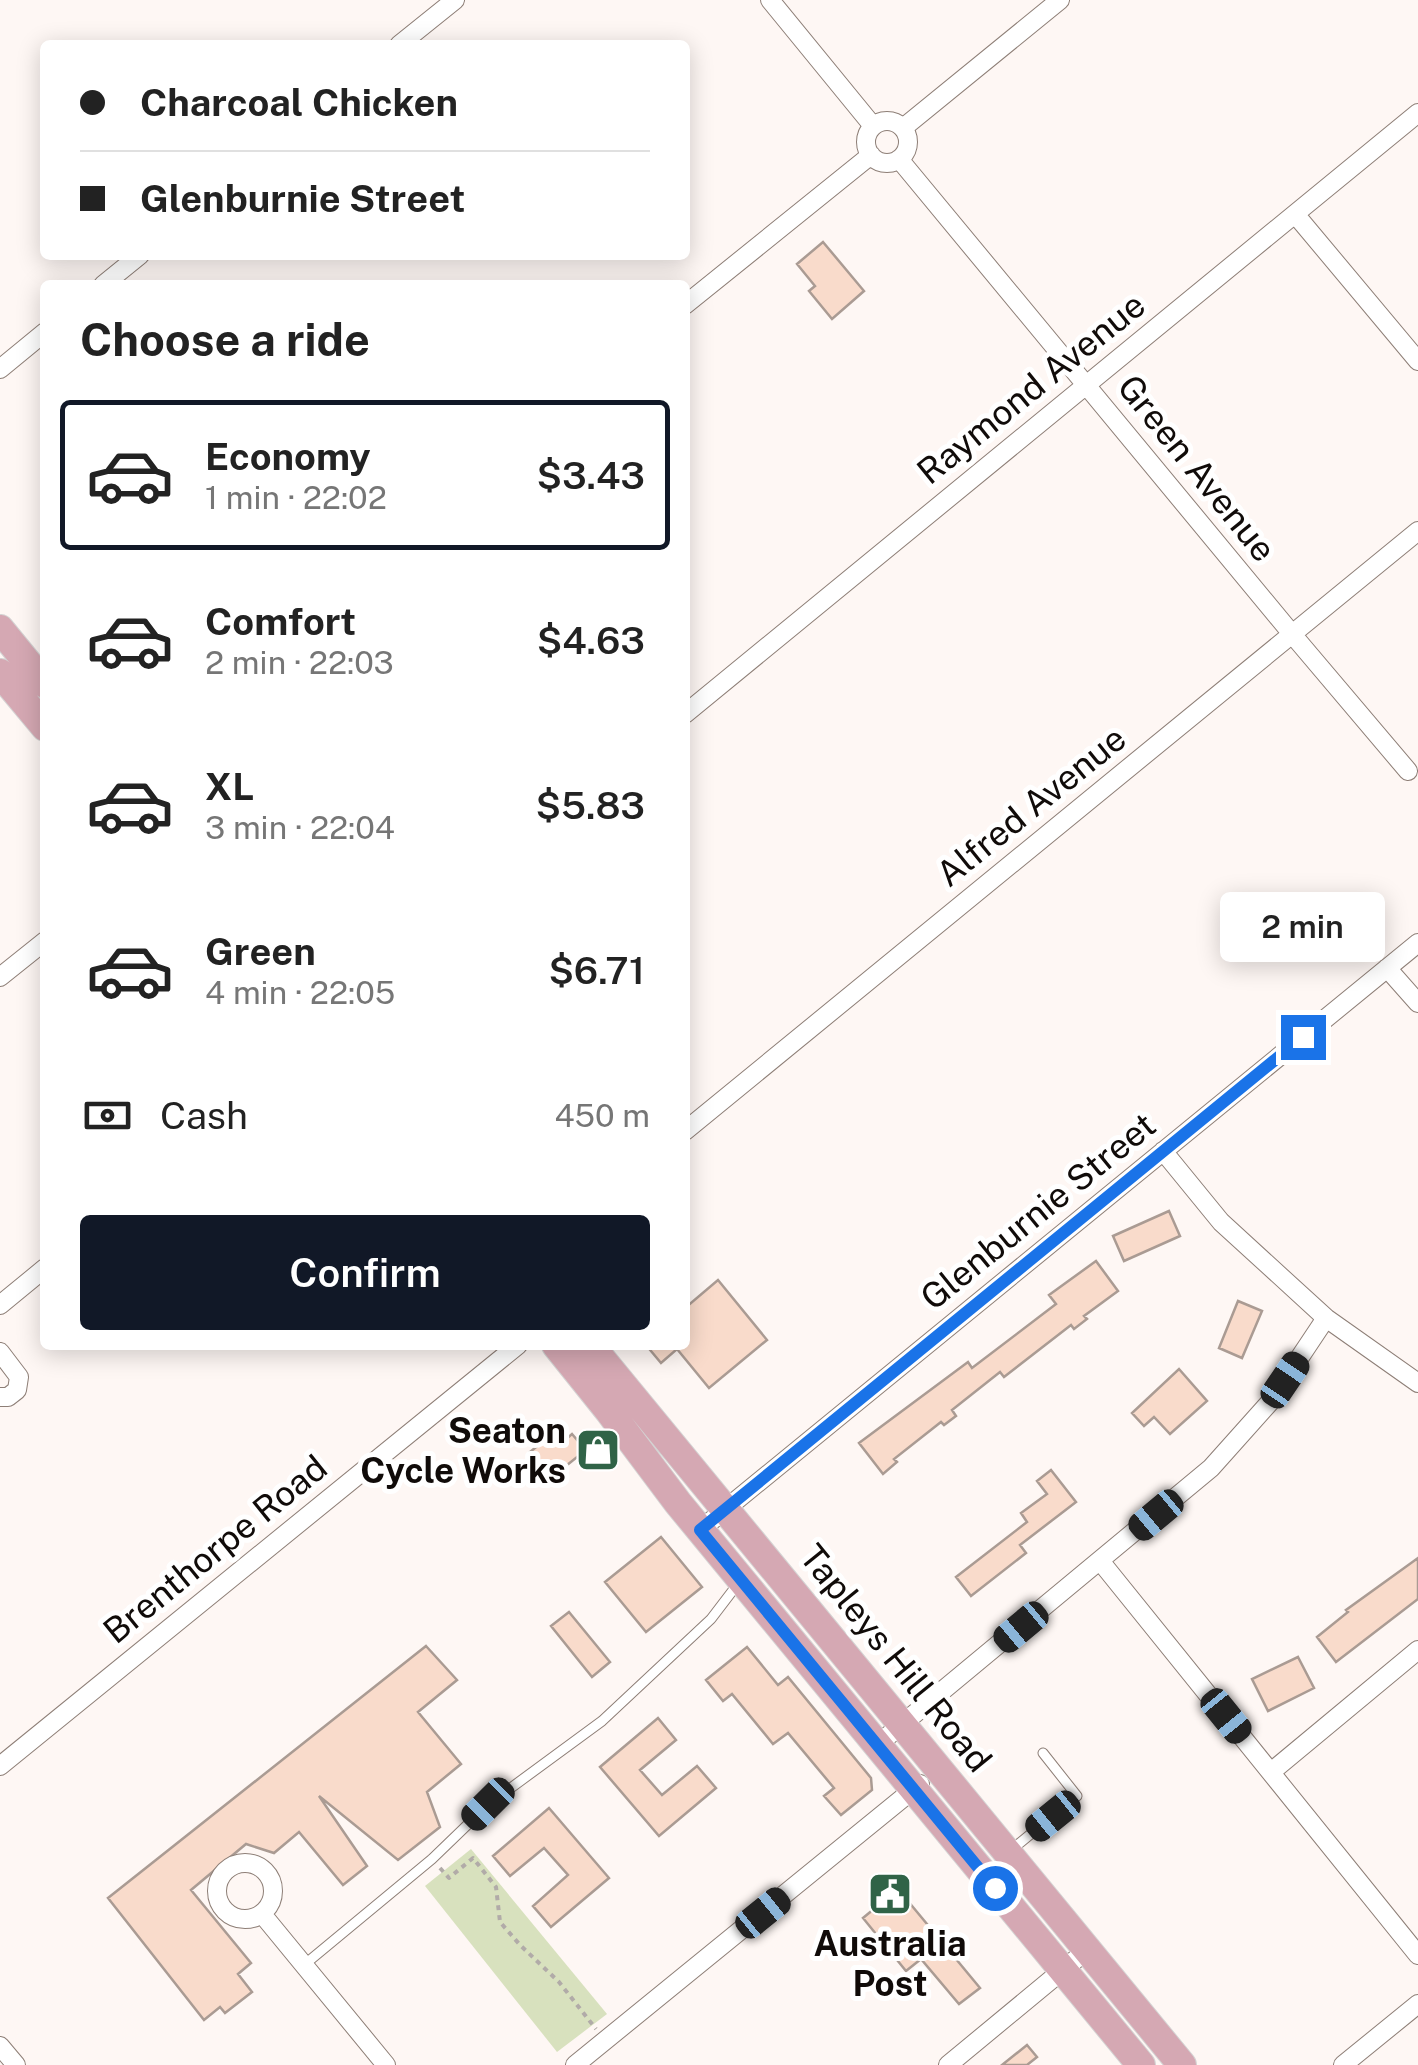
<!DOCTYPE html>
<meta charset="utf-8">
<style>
:root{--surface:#fff;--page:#f6f6f6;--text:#222;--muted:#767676;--line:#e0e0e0;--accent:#111827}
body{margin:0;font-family:"Public Sans",sans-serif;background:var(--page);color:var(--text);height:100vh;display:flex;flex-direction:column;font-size:38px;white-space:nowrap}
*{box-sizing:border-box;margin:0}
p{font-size:32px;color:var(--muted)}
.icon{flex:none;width:55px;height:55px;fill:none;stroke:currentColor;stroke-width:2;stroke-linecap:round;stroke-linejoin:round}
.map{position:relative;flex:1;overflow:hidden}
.side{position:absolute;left:40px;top:280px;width:650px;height:1070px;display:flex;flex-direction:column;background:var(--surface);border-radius:10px;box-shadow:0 5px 25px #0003}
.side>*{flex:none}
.hud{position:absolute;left:40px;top:40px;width:650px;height:220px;border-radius:10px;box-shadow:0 5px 25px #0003;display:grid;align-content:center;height:220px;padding:0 40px;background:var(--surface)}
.end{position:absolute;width:45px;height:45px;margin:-22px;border:12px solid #1a73e8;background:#fff;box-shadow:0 0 0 5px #fff}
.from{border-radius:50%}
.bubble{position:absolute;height:70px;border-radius:10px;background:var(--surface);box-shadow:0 5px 25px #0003;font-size:32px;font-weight:600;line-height:70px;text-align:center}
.car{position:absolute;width:30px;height:60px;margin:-30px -15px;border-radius:12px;box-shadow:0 0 8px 2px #0007;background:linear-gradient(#222 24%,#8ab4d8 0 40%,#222 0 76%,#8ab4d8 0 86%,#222 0)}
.hud b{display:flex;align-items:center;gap:35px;height:95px;font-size:38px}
.hud b+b{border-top:2px solid var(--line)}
.hud i{width:25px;height:25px;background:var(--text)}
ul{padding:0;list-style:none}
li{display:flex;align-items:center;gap:30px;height:150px;margin:0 20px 15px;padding:0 20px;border:5px solid transparent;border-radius:10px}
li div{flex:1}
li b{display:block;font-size:38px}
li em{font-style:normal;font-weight:600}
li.active{border-color:var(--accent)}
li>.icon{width:90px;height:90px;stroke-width:1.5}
h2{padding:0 40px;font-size:45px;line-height:120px}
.pay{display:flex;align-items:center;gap:25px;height:110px;padding:0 40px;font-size:38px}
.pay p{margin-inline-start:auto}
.primary-button{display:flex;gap:20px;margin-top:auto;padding:20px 40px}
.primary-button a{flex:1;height:115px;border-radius:10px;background:var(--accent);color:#fff;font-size:40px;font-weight:600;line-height:115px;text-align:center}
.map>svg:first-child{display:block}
.park{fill:#d8e1be}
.building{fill:#f9dbcb;stroke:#aa9b93;stroke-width:2.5}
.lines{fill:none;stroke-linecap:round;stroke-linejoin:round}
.lane-casing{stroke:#8d7e76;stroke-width:11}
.street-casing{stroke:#8d7e76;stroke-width:20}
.primary-casing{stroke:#d4d3d3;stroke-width:30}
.path{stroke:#b1aba8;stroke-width:4;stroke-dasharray:5 5;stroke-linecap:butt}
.lane{stroke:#fff;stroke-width:9}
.street{stroke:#fff;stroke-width:18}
.primary{stroke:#d5a8b3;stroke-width:28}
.route{stroke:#1a73e8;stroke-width:12}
.labels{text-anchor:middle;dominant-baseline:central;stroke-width:10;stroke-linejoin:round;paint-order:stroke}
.street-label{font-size:35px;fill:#100b09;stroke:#fff}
.poi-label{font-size:35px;font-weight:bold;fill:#100b09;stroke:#fff;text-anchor:end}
</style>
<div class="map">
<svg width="1418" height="2065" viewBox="0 0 1418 2065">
<rect width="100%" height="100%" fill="#fef7f4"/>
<path class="park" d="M 471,1849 L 607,2014 L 557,2052 L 425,1886 Z"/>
<path class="building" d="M 823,242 L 864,291 L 832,319 L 809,291 L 815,286 L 797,264 Z
M 1169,1211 L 1180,1236 L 1124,1261 L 1113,1236 Z
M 1096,1261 L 1118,1291 L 1084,1316 L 1087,1319 L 1074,1329 L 1071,1325 L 1004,1377 L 1000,1372 L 952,1410 L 956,1416 L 944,1425 L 941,1422 L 894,1459 L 897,1462 L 883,1474 L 859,1443 L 968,1362 L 972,1368 L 1056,1304 L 1049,1295 Z
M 718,1280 L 767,1340 L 709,1388 L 677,1349 L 661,1363 L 646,1345 L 685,1345 L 685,1308 Z
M 1238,1301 L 1262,1311 L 1242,1358 L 1219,1348 Z
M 1179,1369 L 1207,1401 L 1170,1434 L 1154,1417 L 1144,1426 L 1132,1413 Z
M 556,1431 L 564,1441 L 572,1434 L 584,1448 L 601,1434 L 612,1449 L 592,1466 L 582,1453 L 551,1478 L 530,1452 Z
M 1051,1470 L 1076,1502 L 1020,1545 L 1026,1553 L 971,1596 L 956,1577 L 1027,1522 L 1021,1513 L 1047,1494 L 1037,1481 Z
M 661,1537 L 702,1587 L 646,1632 L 605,1582 Z
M 1418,1558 L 1418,1599 L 1336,1662 L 1317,1637 L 1348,1612 L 1346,1610 Z
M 569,1612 L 610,1662 L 592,1677 L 551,1626 Z
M 426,1646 L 457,1680 L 418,1712 L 461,1764 L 427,1792 L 440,1827 L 398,1860 L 319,1796 L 367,1866 L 343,1885 L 299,1832 L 274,1853 L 246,1844 L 191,1890 L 251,1963 L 238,1974 L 252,1992 L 225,2013 L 220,2007 L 204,2020 L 108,1898 Z
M 747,1647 L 778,1685 L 788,1677 L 871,1778 L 872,1790 L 841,1815 L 824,1796 L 834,1788 L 788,1733 L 773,1744 L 732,1694 L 723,1701 L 706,1680 Z
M 1298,1657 L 1314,1688 L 1268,1711 L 1252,1679 Z
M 658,1718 L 676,1740 L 640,1770 L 662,1795 L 697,1766 L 716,1788 L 659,1836 L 600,1767 Z
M 549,1808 L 609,1878 L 551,1927 L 533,1906 L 568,1875 L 544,1848 L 510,1876 L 493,1856 Z
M 898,1889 L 980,1988 L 959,2004 L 921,1959 L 906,1971 L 863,1918 Z
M 1027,2045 L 1037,2057 L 1027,2065 L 1002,2065 Z"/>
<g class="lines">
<defs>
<path id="lane" d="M 1010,1851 L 1077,1796 L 1043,1753
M 304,1965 L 432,1859 L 489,1804 L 602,1721 L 711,1619 L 740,1581"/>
<path id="street" d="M 770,0 L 873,126
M 399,45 L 455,0
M866 142a21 21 0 1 1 42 0a21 21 0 1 1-42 0Z
M 903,128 L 1060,0
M 899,159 L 1292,634 L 1408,771
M 1295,214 L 1418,361
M 103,285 L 140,255
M 685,305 L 871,155
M 0,369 L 45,332
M 685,714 L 1418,113
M 1387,968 L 1418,1003
M 0,977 L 45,941
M 685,1131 L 1418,531
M 1163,1151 L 1221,1222 L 1326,1318 L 1418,1383
M 0,1305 L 45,1268
M 0,1352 L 19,1377 L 17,1390 L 8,1397 L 0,1397
M 700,1530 L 1418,943
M 1101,1562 L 1418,1955
M 877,1745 L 1211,1468 L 1270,1402 L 1326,1318
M 0,1766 L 518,1345
M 1271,1772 L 1418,1650
M217 1891a28 28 0 1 1 56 0a28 28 0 1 1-56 0Z
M 262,1914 L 386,2065
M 0,2046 L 16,2065
M 575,2065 L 920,1784
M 948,2065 L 1087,1950
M 1343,2065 L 1418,2004"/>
<path id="primary" d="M 0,629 L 45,684
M 0,673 L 45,727
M 556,1345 L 609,1411 L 678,1503 L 1141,2065
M 590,1345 L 1182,2065"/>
</defs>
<use href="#lane" class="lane-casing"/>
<use href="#street" class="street-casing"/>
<use href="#primary" class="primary-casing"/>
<path class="path" d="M 440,1868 L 449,1878 L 473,1858 L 496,1887 L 500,1922 L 520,1945 L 559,1982 L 596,2029"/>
<use href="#lane" class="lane"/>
<use href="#street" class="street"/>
<use href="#primary" class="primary"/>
</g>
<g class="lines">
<path class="route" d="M 995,1888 L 700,1530 L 1303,1037"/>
</g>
<defs>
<symbol id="shop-square" viewBox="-11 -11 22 22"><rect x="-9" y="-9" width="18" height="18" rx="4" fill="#306347" stroke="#fff"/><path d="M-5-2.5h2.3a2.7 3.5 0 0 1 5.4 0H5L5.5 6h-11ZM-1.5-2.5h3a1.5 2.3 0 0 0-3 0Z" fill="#fff"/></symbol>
<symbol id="civic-square" viewBox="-11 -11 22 22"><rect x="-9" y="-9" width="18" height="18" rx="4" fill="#306347" stroke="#fff"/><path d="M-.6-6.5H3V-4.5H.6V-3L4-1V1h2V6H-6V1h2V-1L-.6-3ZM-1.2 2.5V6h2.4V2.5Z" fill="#fff"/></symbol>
</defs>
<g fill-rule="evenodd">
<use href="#shop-square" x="573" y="1425" width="50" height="50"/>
<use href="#civic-square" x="865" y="1869" width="50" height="50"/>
</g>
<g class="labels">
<g class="street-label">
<text transform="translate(1031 388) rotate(-39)">Raymond Avenue</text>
<text transform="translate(1197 468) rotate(51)">Green Avenue</text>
<text transform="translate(1031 806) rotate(-39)">Alfred Avenue</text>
<text transform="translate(1038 1211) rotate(-39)">Glenburnie Street</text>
<text transform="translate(215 1549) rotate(-39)">Brenthorpe Road</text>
<text transform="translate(896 1658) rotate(51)">Tapleys Hill Road</text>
</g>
<g class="poi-label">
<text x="566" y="1430">Seaton<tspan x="566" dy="40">Cycle Works</tspan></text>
<text x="890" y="1943" text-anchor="middle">Australia<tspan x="890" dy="40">Post</tspan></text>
</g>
</g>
</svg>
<i class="end from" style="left:995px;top:1888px"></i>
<i class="end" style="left:1303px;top:1037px"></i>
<div class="bubble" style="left:1220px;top:892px;width:165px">2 min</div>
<i class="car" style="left:1285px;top:1380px;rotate:34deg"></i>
<i class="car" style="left:1156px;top:1515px;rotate:230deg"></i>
<i class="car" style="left:1021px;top:1627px;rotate:230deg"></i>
<i class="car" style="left:1226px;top:1716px;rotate:141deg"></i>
<i class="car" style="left:488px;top:1804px;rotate:225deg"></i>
<i class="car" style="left:1053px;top:1816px;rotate:231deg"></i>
<i class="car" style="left:763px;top:1913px;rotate:51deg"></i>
<div class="hud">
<b><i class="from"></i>Charcoal Chicken</b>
<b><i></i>Glenburnie Street</b>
</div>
<section class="side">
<h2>Choose a ride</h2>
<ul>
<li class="active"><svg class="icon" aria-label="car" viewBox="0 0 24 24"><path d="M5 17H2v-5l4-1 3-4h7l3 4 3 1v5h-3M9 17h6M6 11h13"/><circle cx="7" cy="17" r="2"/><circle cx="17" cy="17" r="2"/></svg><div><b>Economy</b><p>1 min · 22:02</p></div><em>$3.43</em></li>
<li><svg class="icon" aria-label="car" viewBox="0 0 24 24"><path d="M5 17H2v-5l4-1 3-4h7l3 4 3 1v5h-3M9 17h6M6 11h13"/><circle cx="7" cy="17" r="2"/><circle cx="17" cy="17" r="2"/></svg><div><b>Comfort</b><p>2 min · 22:03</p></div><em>$4.63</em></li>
<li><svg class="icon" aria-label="car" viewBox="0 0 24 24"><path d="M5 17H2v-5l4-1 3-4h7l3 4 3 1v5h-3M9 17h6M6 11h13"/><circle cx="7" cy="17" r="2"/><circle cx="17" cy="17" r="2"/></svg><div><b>XL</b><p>3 min · 22:04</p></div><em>$5.83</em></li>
<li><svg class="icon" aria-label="car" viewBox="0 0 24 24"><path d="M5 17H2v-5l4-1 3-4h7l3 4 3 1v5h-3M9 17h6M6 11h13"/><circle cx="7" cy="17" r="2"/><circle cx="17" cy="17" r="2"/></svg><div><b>Green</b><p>4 min · 22:05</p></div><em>$6.71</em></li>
</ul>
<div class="pay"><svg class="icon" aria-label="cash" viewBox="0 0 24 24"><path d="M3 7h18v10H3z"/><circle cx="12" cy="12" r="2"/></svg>Cash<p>450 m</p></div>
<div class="primary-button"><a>Confirm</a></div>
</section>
</div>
